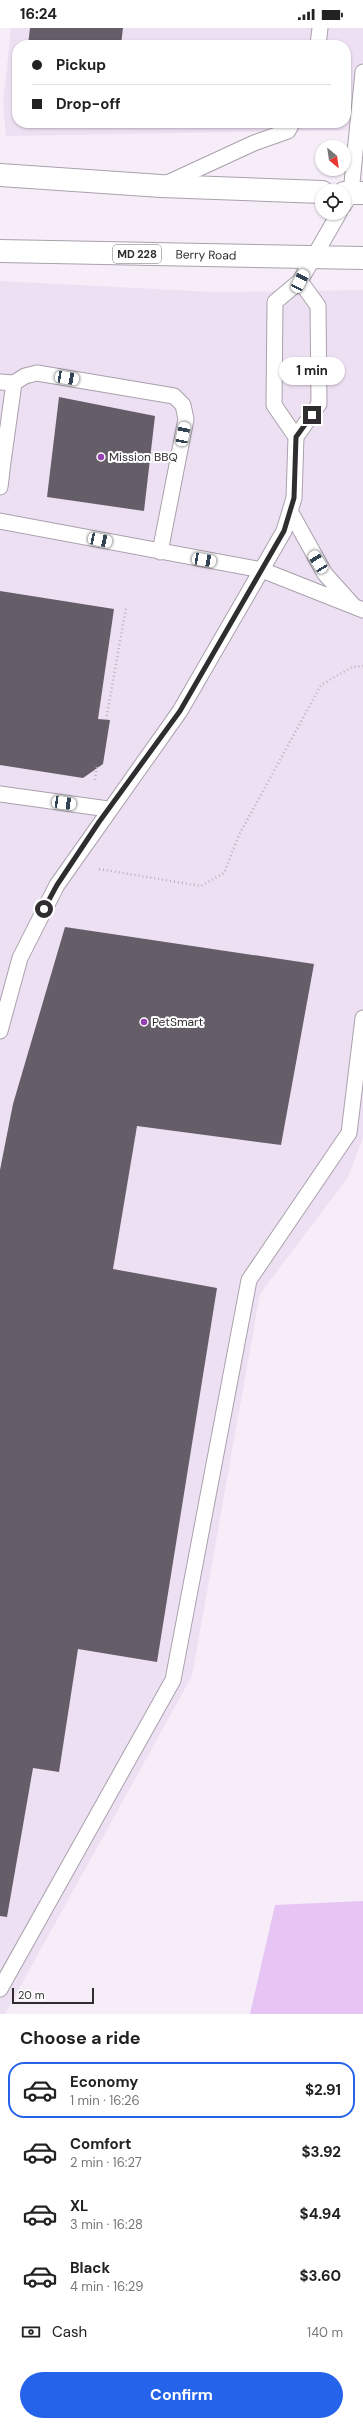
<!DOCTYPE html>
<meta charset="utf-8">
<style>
:root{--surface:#fff;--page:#f2f2f2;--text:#222;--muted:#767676;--line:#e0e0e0;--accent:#2563eb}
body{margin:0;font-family:"DM Sans",sans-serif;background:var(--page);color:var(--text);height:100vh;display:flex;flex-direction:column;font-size:15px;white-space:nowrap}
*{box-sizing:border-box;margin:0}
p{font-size:13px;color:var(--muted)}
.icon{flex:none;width:22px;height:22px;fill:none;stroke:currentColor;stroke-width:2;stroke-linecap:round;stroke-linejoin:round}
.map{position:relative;height:1986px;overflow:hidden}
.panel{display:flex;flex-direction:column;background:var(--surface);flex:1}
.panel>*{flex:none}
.top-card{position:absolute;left:12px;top:12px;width:339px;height:88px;border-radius:16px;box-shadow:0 1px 3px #0004;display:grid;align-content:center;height:88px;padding:0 20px;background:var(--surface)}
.needle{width:26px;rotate:151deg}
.fabs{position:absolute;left:315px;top:112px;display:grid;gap:8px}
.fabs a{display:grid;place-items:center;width:36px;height:36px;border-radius:50%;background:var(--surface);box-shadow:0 1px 3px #0004;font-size:20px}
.scale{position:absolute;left:12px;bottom:10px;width:82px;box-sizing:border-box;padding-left:4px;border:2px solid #302d31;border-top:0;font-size:11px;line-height:14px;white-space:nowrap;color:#302d31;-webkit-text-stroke:3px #fff;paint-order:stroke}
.end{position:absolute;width:18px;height:18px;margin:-9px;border:5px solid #302d31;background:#fff;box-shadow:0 0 0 2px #fff}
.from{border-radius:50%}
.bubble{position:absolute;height:28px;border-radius:14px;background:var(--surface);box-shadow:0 1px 3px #0004;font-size:13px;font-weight:700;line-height:28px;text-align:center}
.car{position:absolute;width:12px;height:24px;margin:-12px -6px;border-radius:5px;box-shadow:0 0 3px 1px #0007;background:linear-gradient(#fff 24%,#345 0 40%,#fff 0 76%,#345 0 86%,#fff 0)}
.top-card b{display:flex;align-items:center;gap:14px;height:38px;font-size:15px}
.top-card b+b{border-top:1px solid var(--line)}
.top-card i{width:10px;height:10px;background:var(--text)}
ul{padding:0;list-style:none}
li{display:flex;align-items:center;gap:12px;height:56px;margin:0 8px 6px;padding:0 12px;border:2px solid transparent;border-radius:16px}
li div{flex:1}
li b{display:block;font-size:15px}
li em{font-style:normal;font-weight:700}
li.selected{border-color:var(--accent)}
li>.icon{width:36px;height:36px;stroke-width:1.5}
h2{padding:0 20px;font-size:18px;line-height:48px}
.pay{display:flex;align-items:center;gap:10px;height:44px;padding:0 20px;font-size:15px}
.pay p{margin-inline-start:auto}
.button{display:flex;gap:8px;margin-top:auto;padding:8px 20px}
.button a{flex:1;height:46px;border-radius:24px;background:var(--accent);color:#fff;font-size:16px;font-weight:700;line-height:46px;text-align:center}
.status{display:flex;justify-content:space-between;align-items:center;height:28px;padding:0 20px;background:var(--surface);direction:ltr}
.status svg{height:11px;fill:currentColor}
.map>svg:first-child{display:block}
.built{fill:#eee0f3;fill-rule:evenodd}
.green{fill:#e6c4f3}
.building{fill:#655e68}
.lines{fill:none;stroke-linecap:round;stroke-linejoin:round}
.service-casing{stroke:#a9a1ac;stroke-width:17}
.trunk-casing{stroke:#a9a1ac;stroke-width:24}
.path{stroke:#b9b2bc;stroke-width:2.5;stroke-dasharray:1 3;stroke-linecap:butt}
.service{stroke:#fff;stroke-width:15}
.trunk{stroke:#fff;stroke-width:22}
.route{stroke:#302d31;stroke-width:5}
.poi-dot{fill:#9542b1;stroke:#fff;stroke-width:1.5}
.labels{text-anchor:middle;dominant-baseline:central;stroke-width:4;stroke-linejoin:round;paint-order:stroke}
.shield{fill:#fff;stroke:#6e6c6f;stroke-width:1}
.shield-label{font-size:11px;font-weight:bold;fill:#302d31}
.street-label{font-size:12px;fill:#302d31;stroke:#fff}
.poi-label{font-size:12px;fill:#302d31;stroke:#fff;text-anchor:start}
</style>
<div class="status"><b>16:24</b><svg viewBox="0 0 49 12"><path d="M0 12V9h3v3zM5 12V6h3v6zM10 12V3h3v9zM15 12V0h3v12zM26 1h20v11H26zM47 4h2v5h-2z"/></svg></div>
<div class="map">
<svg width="363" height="1986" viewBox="0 0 363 1986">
<rect width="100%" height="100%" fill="#f6edf9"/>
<path class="built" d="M 11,0 L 363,0 L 363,102 L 6,108 L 3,75 ZM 17,17 L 346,17 L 346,95 L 17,95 Z
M 0,253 L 214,264 L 363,262 L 363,1110 L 348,1149 L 260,1266 L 192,1648 L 5,1986 L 0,1986 Z"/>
<path class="green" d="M 363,1873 L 363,1986 L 250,1986 L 275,1877 Z"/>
<path class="building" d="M 30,0 L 123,0 L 121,17 L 28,17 Z
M 59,369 L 155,388 L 144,483 L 47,469 Z
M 0,563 L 114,581 L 98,691 L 110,692 L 103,736 L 83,750 L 0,737 Z
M 65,899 L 314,936 L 281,1117 L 137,1098 L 113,1241 L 217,1260 L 157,1634 L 78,1621 L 59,1744 L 33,1740 L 7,1889 L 0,1888 L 0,1142 L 13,1076 Z"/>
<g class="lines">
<defs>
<path id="service" d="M 318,17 L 320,0
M 163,157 L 254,115 L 288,103 L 292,95
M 344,177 L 351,165 L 363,44
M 300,253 L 339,185
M 0,354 L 14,355
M 0,434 L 3,434 L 0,459
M 3,434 L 14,355 L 25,348 L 37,345 L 174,368 L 183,377 L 186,391 L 160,524
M 290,483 L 325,546 L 352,576
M 0,493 L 262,542 L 363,582
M 0,766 L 108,781
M 0,1003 L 20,930 L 57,857 L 180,683 L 284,503 L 294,470 L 296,409 L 319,376 L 318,278 L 300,253 L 275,274 L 274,377 L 296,409
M 0,1961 L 173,1652 L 249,1252 L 349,1105 L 363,990"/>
<g id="trunk">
<path d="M 0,147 L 161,158 L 322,164"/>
<path d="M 344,165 L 363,165"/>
<path id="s1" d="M 0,223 L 363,230"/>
</g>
</defs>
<use href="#service" class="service-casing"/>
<use href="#trunk" class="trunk-casing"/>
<path class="path" d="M 106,692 L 126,580
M 95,752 L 97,739
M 99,841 L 201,858 L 224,845 L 239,807 L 321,657 L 352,639 L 363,638"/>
<use href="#service" class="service"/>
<use href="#trunk" class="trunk"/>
</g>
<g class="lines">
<path class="route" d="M 44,881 L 57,857 L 99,794 L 180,683 L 284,503 L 294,470 L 296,409 L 312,387"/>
</g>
<g class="poi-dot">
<circle cx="101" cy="429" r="4"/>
<circle cx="144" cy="994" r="4"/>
</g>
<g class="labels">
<rect class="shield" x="113" y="217" width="48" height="18" rx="3"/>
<g class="shield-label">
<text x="137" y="226">MD 228</text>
</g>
<g class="street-label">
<text stroke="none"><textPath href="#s1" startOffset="206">Berry Road</textPath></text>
</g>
<g class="poi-label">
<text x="109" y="429">Mission BBQ</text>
<text x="152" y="994">PetSmart</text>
</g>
</g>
</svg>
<div class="fabs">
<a><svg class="needle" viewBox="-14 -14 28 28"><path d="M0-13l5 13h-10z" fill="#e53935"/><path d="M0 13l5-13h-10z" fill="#767676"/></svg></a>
<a><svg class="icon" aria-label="locate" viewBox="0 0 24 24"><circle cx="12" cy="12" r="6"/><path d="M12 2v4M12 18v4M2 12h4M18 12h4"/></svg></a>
</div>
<div class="scale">20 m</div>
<i class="end from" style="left:44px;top:881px"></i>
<i class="end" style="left:312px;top:387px"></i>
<div class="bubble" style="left:279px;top:329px;width:66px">1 min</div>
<i class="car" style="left:300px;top:253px;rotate:27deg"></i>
<i class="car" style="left:67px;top:350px;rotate:100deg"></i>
<i class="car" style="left:183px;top:406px;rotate:11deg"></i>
<i class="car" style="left:100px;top:512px;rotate:102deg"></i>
<i class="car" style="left:204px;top:532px;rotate:100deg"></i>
<i class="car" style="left:318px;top:534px;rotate:328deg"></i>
<i class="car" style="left:64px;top:775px;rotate:98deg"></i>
<div class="top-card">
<b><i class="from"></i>Pickup</b>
<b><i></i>Drop-off</b>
</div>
</div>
<section class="panel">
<h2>Choose a ride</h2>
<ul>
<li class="selected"><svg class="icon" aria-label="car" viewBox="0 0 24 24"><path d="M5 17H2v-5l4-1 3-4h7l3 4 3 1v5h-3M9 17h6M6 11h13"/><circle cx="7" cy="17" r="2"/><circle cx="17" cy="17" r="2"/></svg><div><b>Economy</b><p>1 min · 16:26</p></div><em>$2.91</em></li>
<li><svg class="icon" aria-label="car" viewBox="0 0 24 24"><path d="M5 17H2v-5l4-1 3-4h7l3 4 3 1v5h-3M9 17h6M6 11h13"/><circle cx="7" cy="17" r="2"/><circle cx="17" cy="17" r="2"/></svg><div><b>Comfort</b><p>2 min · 16:27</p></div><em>$3.92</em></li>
<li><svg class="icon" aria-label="car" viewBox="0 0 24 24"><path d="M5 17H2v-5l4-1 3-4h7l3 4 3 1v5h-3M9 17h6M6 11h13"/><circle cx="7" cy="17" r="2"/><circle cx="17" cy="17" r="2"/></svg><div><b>XL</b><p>3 min · 16:28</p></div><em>$4.94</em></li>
<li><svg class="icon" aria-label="car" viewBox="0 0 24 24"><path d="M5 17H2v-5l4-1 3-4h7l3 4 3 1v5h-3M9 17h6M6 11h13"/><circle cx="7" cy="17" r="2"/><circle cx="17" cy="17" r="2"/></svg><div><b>Black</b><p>4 min · 16:29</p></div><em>$3.60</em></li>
</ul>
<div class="pay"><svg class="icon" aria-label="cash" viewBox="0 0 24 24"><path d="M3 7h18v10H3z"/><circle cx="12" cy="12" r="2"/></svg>Cash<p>140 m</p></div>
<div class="button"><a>Confirm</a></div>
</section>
